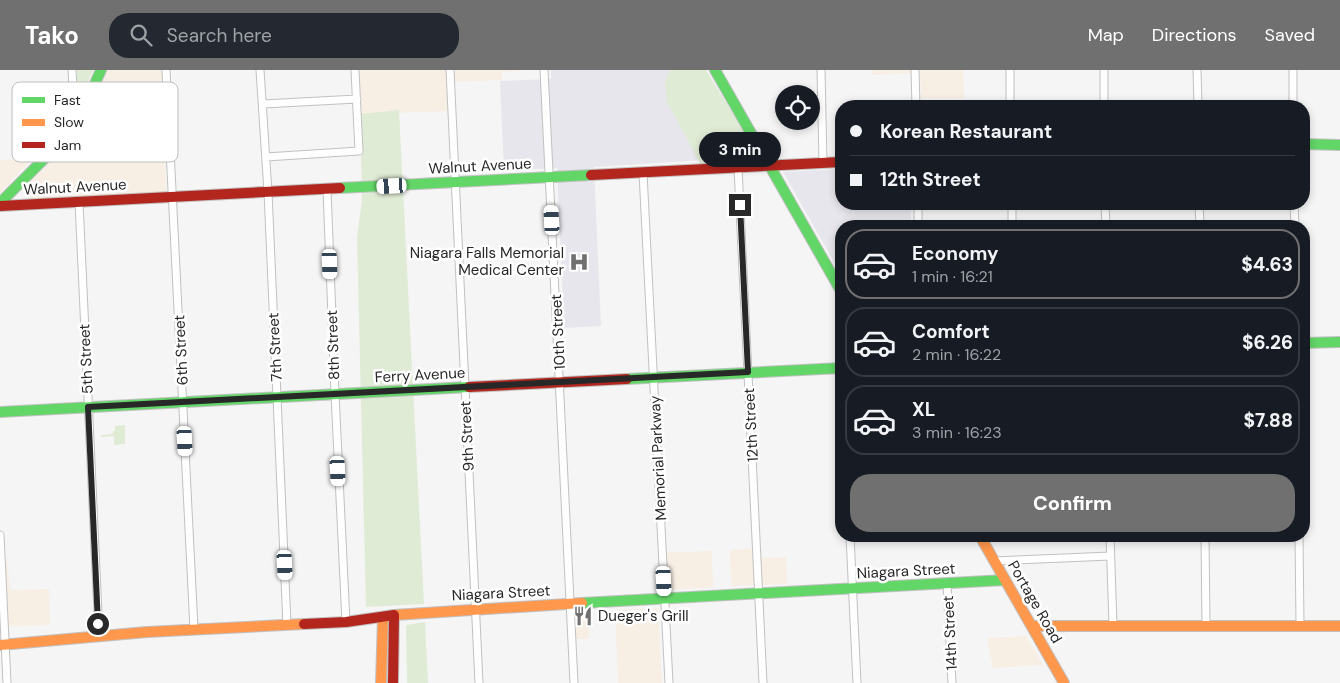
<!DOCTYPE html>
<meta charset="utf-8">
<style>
:root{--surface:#171b24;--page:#242831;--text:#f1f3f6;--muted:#9ea1a6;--line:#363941;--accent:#707071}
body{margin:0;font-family:"DM Sans",sans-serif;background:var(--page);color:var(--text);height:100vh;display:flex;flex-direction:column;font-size:19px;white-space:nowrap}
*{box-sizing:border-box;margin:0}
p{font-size:16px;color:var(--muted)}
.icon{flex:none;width:28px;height:28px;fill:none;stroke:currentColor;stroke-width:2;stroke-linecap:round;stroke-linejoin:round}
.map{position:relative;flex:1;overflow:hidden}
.side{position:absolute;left:835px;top:150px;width:475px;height:322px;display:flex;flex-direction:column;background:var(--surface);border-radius:20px;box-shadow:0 2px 8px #0003}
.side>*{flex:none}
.guide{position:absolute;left:835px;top:30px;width:475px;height:110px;border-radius:20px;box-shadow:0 2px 8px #0003;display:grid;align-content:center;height:110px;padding:0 15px;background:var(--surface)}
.tools{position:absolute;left:775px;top:15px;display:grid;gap:10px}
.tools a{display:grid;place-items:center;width:45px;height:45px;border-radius:50%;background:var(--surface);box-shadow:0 2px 8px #0003;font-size:25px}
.end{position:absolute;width:22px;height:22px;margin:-11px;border:6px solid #282829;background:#fff;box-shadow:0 0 0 2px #fff}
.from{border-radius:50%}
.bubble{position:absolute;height:35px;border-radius:18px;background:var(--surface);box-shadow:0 2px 8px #0003;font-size:16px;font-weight:800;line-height:35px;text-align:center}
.car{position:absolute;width:15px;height:30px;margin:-15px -8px;border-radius:6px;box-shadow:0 0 4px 1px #0007;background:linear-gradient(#fff 24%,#345 0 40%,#fff 0 76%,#345 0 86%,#fff 0)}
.guide b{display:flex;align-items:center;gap:18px;height:48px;font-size:19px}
.guide b+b{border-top:1px solid var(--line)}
.guide i{width:12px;height:12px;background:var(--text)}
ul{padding:9px 0 0;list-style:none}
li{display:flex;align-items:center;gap:15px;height:70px;margin:0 10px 8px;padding:0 5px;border:2px solid var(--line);border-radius:20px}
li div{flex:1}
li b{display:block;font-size:19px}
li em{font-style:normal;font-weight:800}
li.selected{border-color:var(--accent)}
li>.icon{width:45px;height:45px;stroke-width:1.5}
.button{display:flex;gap:10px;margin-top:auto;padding:10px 15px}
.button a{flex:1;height:58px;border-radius:20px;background:var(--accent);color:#fff;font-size:20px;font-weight:800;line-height:58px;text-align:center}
header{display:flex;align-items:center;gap:30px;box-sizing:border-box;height:70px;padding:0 25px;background:var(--accent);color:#fff}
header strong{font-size:24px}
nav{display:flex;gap:28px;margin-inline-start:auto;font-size:18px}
.search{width:350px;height:45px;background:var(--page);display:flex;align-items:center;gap:12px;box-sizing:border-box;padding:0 18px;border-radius:20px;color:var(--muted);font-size:19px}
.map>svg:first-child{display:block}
.commercial{fill:#f7eee4}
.built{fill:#e6e6ec}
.green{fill:#e0ebd5}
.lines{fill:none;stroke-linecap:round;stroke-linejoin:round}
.street-casing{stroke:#c1c1c2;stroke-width:9}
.fast-casing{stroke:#c1c1c2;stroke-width:12}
.slow-casing{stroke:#c1c1c2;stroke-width:12}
.jam-casing{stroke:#c1c1c2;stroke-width:12}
.street{stroke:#fefefe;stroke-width:7}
.fast{stroke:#63d668;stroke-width:10}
.slow{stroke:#ff974d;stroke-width:10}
.jam{stroke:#b3261e;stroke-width:10}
.route{stroke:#282829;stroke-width:6}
.labels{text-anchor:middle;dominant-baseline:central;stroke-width:5;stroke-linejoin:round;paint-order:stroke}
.street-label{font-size:15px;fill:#282829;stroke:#fff}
.poi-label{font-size:15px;fill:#282829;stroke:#fff;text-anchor:end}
.key{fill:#fff;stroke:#bebebf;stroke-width:1}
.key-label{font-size:14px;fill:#282829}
</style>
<header>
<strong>Tako</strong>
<div class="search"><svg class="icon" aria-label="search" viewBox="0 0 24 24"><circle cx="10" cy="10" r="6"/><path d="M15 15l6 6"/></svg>Search here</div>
<nav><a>Map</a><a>Directions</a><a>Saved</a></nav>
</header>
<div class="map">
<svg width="1340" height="613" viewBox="0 0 1340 613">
<rect width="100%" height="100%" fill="#f5f5f6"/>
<path class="commercial" d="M 108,0 L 165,0 L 166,21 L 97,24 Z
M 358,0 L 525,0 L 502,2 L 502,10 L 453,12 L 454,41 L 360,44 Z
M 871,0 L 963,0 L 964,28 L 921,28 L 920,3 L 872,5 Z
M 64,32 L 66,54 L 0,123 L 0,90 L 32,88 L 30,34 Z
M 164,54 L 166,123 L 31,129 L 24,125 L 24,118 L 76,67 L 82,56 Z
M 761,478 L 762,488 L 786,487 L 787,514 L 731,516 L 730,480 Z
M 712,481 L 713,517 L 659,521 L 658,483 Z
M 7,488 L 10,520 L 49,519 L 50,555 L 0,557 L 0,489 Z
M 658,538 L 662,613 L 618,613 L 615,540 Z
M 579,541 L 587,541 L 589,569 L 576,569 L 575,546 Z
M 1026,566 L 1043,595 L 993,598 L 987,568 Z"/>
<path class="built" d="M 551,0 L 705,0 L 753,80 L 751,87 L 594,97 L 601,256 L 564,258 L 557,98 L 504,100 L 500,11 L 551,9 Z
M 841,99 L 841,134 L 911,134 L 911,156 L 841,156 L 841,204 L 783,102 Z"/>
<path class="green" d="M 77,0 L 93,0 L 82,26 L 77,24 Z
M 670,0 L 706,0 L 754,78 L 750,89 L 700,93 L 667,32 L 665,11 Z
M 399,40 L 424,534 L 366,537 L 357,167 L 362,130 L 360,44 Z
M 125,355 L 125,374 L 114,375 L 114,366 L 101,367 L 101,365 L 113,364 L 113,361 L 115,361 L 115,356 L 113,356 Z
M 425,552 L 428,613 L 407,613 L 406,555 Z"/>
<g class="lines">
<defs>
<path id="street" d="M 72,0 L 75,52
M 166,0 L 194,559
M 260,0 L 268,122 L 287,555
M 450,0 L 479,613
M 544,0 L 574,613
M 821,0 L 823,93
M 915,0 L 916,36
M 1010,0 L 1010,36
M 1104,0 L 1104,36
M 1197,0 L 1198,36
M 1293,0 L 1293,36
M 263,34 L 357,29
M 266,87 L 359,81 L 355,0
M 738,98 L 763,613
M 643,103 L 669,613
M 327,119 L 335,324 L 346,552
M 79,132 L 99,565
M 918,134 L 918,156
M 1012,134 L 1012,156
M 1105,134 L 1106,156
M 1199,134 L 1200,156
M 1294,134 L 1295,156
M 0,465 L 7,613
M 850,466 L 857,613
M 1110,466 L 1113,555
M 1205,466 L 1206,556
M 1299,466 L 1300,555
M 994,491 L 1110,486
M 947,514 L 952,613"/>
<path id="fast" d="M 715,0 L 841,221
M 1304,74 L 1340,75
M 340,118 L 591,105
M 0,133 L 75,58 L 101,0
M 1304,273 L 1340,272
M 627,309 L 841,298
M 0,342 L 469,317
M 582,533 L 1005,510"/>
<path id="slow" d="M 980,466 L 1064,613
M 394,545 L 582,533
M 1032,556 L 1340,556
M 0,575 L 147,562 L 304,554
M 381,613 L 383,547"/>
<path id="jam" d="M 591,105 L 841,92
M 0,136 L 340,118
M 469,317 L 627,309
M 304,554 L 346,552 L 394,545 L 393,613"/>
</defs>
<use href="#street" class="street-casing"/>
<use href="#fast" class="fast-casing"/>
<use href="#slow" class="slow-casing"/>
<use href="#jam" class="jam-casing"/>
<use href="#street" class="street"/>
<use href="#fast" class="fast"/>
<use href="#slow" class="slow"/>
<use href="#jam" class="jam"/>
</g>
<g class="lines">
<path class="route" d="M 98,554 L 88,337 L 748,302 L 740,135"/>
</g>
<defs>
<symbol id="hospital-bare" viewBox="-9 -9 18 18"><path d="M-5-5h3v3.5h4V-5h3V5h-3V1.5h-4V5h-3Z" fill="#707071" stroke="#fff" stroke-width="2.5" paint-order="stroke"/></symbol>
<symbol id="restaurant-bare" viewBox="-9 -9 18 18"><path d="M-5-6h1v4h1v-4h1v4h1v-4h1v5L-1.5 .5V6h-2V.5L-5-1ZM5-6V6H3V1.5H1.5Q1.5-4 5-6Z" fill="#707071" stroke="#fff" stroke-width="2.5" paint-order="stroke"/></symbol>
</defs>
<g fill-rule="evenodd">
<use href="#hospital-bare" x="565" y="178" width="28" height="28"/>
<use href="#restaurant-bare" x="569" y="532" width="28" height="28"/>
</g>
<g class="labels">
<g class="street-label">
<text transform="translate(480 96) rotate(-3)">Walnut Avenue</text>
<text transform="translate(75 117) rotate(-3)">Walnut Avenue</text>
<text transform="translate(558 262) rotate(-93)">10th Street</text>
<text transform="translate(333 275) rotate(-92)">8th Street</text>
<text transform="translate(275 277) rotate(-93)">7th Street</text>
<text transform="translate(181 280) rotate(-93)">6th Street</text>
<text transform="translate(86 289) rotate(-93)">5th Street</text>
<text transform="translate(420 305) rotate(-3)">Ferry Avenue</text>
<text transform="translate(751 355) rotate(-93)">12th Street</text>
<text transform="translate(467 366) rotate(-93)">9th Street</text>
<text transform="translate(658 388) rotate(-93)">Memorial Parkway</text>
<text transform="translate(906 501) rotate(-3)">Niagara Street</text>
<text transform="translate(501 523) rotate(-3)">Niagara Street</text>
<text transform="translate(1035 532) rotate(60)">Portage Road</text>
<text transform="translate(950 563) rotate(-93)">14th Street</text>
</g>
<g class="poi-label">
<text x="564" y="183">Niagara Falls Memorial<tspan x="564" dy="17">Medical Center</tspan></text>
<text x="598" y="546" text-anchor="start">Dueger's Grill</text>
</g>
</g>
<rect x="12" y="12" width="166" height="80" rx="8" class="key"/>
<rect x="22" y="27" width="23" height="6" fill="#63d668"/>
<rect x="22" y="49" width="23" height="7" fill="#ff974d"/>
<rect x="22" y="72" width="23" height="6" fill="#b3261e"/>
<g class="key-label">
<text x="54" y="35">Fast</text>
<text x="54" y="57">Slow</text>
<text x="54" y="80">Jam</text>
</g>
</svg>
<div class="tools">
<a><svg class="icon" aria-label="locate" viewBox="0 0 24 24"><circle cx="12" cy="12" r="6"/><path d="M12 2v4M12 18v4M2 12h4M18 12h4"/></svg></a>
</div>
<i class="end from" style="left:98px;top:554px"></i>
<i class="end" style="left:740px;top:135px"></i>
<div class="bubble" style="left:699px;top:62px;width:82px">3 min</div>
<i class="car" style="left:392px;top:116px;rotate:267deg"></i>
<i class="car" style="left:552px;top:150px;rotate:357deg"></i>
<i class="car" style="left:330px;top:194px;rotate:178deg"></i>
<i class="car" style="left:185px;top:371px;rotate:177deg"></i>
<i class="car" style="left:338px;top:401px;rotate:177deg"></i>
<i class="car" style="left:285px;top:495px;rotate:177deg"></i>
<i class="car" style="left:664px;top:511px;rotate:177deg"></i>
<div class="guide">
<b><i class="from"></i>Korean Restaurant</b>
<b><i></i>12th Street</b>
</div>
<section class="side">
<ul>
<li class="selected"><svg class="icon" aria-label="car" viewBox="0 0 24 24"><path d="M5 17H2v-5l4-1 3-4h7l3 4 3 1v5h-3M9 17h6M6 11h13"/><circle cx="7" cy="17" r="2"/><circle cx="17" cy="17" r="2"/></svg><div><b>Economy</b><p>1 min · 16:21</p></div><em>$4.63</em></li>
<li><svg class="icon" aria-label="car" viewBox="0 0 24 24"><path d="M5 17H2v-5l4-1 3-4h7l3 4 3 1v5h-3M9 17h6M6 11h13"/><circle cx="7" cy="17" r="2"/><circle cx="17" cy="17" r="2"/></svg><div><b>Comfort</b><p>2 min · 16:22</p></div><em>$6.26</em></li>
<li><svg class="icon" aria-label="car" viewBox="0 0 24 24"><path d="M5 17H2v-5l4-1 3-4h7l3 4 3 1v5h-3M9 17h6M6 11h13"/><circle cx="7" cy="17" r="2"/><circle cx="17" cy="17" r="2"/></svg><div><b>XL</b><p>3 min · 16:23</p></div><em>$7.88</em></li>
</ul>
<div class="button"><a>Confirm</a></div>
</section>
</div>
